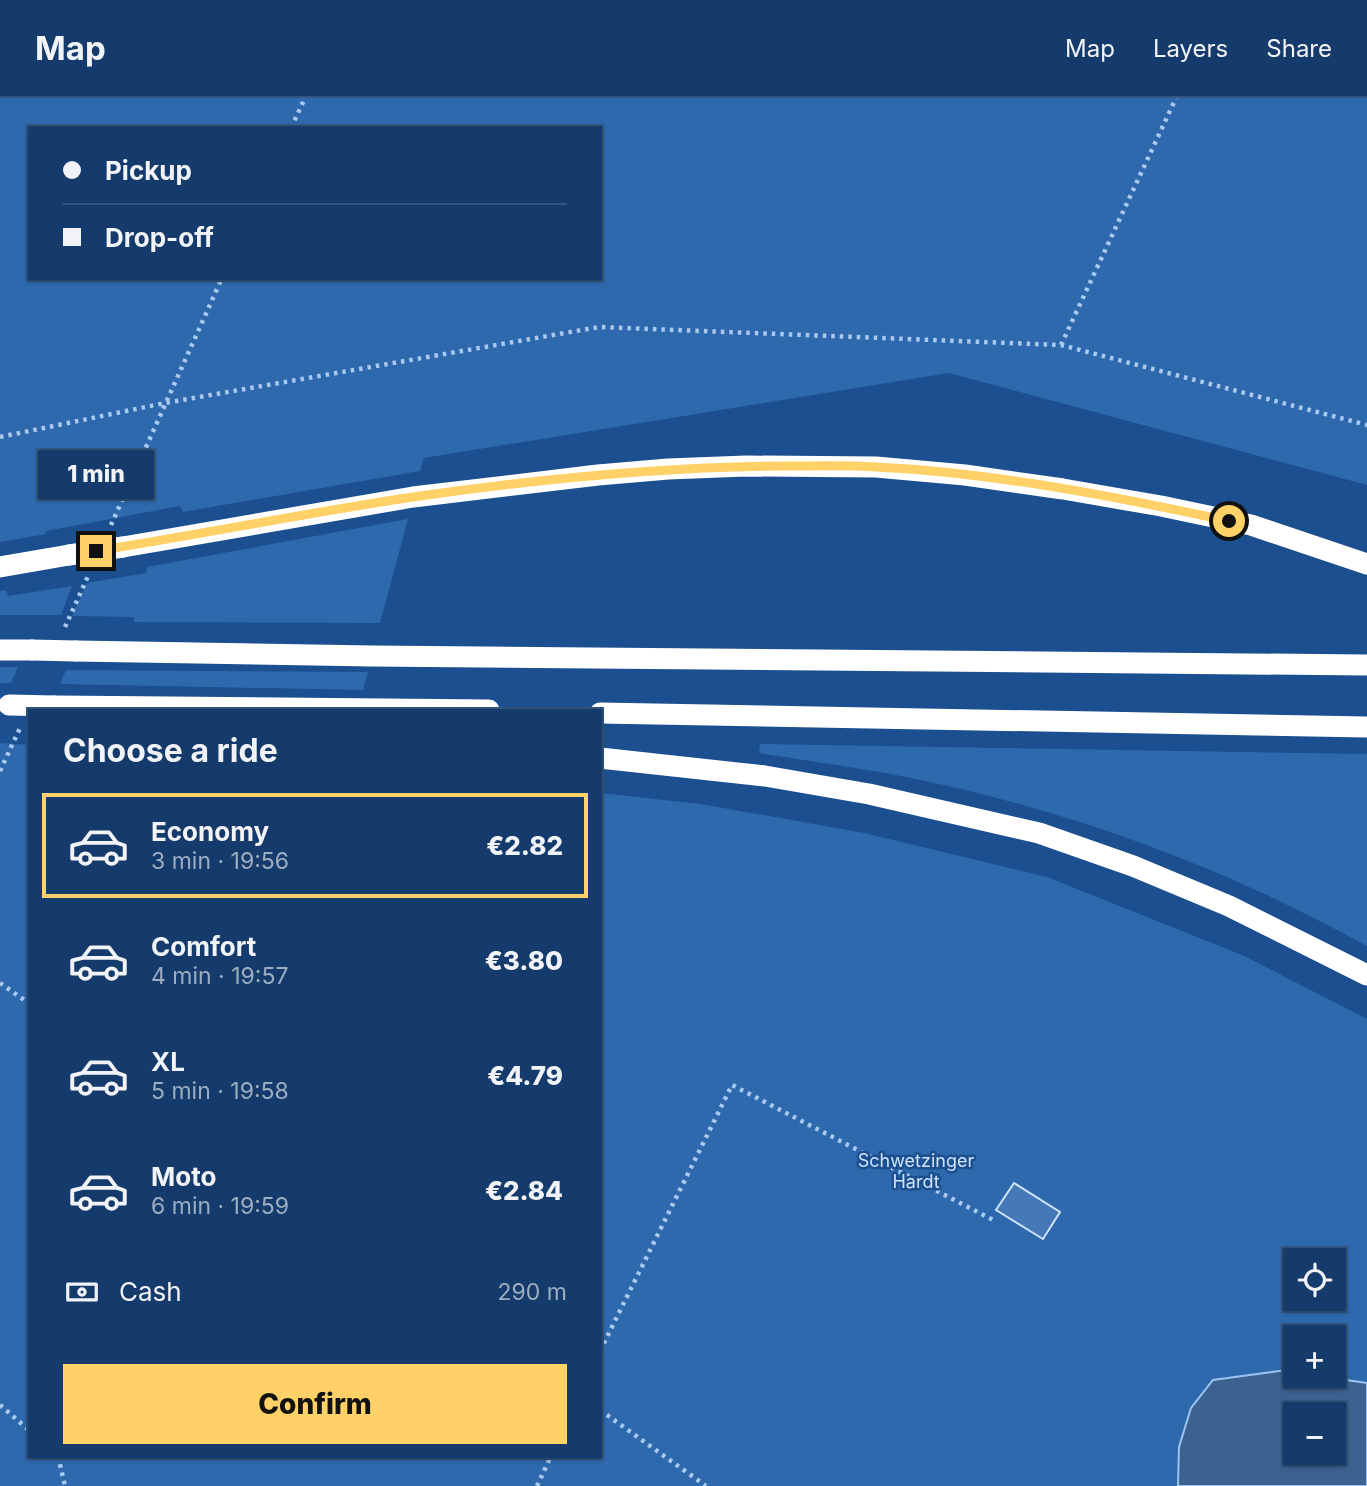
<!DOCTYPE html>
<meta charset="utf-8">
<style>
:root{--surface:#143b6b;--page:#214673;--text:#f1f3f6;--muted:#9dadc1;--line:#33557e;--accent:#ffd166}
body{margin:0;font-family:Inter,sans-serif;background:var(--page);color:var(--text);height:100vh;display:flex;flex-direction:column;font-size:26px;white-space:nowrap}
*{box-sizing:border-box;margin:0}
p{font-size:23px;color:var(--muted)}
.icon{flex:none;width:38px;height:38px;fill:none;stroke:currentColor;stroke-width:2;stroke-linecap:round;stroke-linejoin:round}
.map{position:relative;flex:1;overflow:hidden}
.details{position:absolute;left:28px;top:611px;width:574px;height:749px;display:flex;flex-direction:column;background:var(--surface);border-radius:0px;box-shadow:0 2px 5px #0004,0 0 0 2px var(--line)}
.details>*{flex:none}
.banner{position:absolute;left:28px;top:28px;width:574px;height:154px;border-radius:0px;box-shadow:0 2px 5px #0004,0 0 0 2px var(--line);display:grid;align-content:center;height:154px;padding:0 35px;background:var(--surface)}
.fabs{position:absolute;left:1283px;top:1150px;display:grid;gap:14px}
.fabs a{display:grid;place-items:center;width:63px;height:63px;border-radius:0px;background:var(--surface);box-shadow:0 2px 5px #0004,0 0 0 2px var(--line);font-size:35px}
.end{position:absolute;width:32px;height:32px;margin:-16px;border:9px solid #ffd166;background:#111;box-shadow:0 0 0 4px #111}
.from{border-radius:50%}
.bubble{position:absolute;height:49px;border-radius:0px;background:var(--surface);box-shadow:0 2px 5px #0004,0 0 0 2px var(--line);font-size:23px;font-weight:800;line-height:49px;text-align:center}
.banner b{display:flex;align-items:center;gap:24px;height:66px;font-size:26px}
.banner b+b{border-top:2px solid var(--line)}
.banner i{width:18px;height:18px;background:var(--text)}
ul{padding:0;list-style:none}
li{display:flex;align-items:center;gap:21px;height:105px;margin:0 14px 10px;padding:0 21px;border:4px solid transparent;border-radius:0px}
li div{flex:1}
li b{display:block;font-size:26px}
li em{font-style:normal;font-weight:800}
li.current{border-color:var(--accent)}
li>.icon{width:63px;height:63px;stroke-width:1.5}
h2{padding:0 35px;font-size:32px;line-height:84px}
.pay{display:flex;align-items:center;gap:18px;height:77px;padding:0 35px;font-size:26px}
.pay p{margin-inline-start:auto}
.primary-button{display:flex;gap:14px;margin-top:auto;padding:14px 35px}
.primary-button a{flex:1;height:80px;border-radius:0px;background:var(--accent);color:#111;font-size:28px;font-weight:800;line-height:80px;text-align:center}
header{display:flex;align-items:center;gap:42px;box-sizing:border-box;height:98px;padding:0 35px;background:var(--surface);border-bottom:2px solid var(--line)}
header strong{font-size:33px}
nav{display:flex;gap:38px;margin-inline-start:auto;font-size:24px}
.map>svg:first-child{display:block}
.green{fill:#2e69ad;fill-rule:evenodd}
.water{fill:#3c6290;stroke:#9cc4f0;stroke-width:2;fill-rule:evenodd}
.building{fill:#4478b7;stroke:#cfe3fa;stroke-width:2}
.lines{fill:none;stroke-linecap:round;stroke-linejoin:round}
.path{stroke:#a9c9ee;stroke-width:4.5;stroke-dasharray:3.5 5;stroke-linecap:butt}
.motorway{stroke:#fff;stroke-width:21}
.motorway-bridge{stroke:#fff;stroke-width:21}
.route{stroke:#ffd166;stroke-width:9}
.labels{text-anchor:middle;dominant-baseline:central;stroke-width:5;stroke-linejoin:round;paint-order:stroke}
.park-label{font-size:18px;fill:#cfe3fa;stroke:#1b4f8f}
</style>
<header>
<strong>Map</strong>
<nav><a>Map</a><a>Layers</a><a>Share</a></nav>
</header>
<div class="map">
<svg width="1367" height="1388" viewBox="0 0 1367 1388">
<rect width="100%" height="100%" fill="#1b4f8f"/>
<path class="green" d="M 0,0 L 1367,0 L 1367,387 L 949,275 L 424,360 L 420,373 L 183,414 L 180,408 L 46,433 L 46,436 L 0,444 ZM 30,30 L 600,30 L 600,180 L 30,180 Z
M 408,421 L 380,525 L 134,524 L 134,519 L 72,518 L 87,485 L 146,475 L 147,469 Z
M 72,488 L 61,517 L 0,517 L 0,493 L 6,492 L 8,498 Z
M 0,569 L 18,569 L 11,585 L 0,585 Z
M 66,572 L 368,574 L 363,592 L 60,586 Z
M 0,645 L 30,647 L 30,1358 L 600,1358 L 600,695 L 701,706 L 864,735 L 1047,779 L 1242,857 L 1367,921 L 1367,1285 L 1319,1278 L 1334,1278 L 1334,1239 L 1295,1239 L 1295,1273 L 1286,1272 L 1213,1282 L 1179,1349 L 1178,1388 L 0,1388 ZM 1295,1162 L 1334,1162 L 1334,1200 L 1295,1200 Z
M 760,646 L 1367,656 L 1367,848 C 1226,770 1069,712 911,680 C 860,670 809,663 759,655 Z"/>
<path class="water" d="M 1287,1272 L 1295,1273 L 1295,1278 L 1319,1278 L 1367,1285 L 1367,1388 L 1178,1388 L 1179,1349 L 1191,1310 L 1213,1282 ZM 1295,1316 L 1334,1316 L 1334,1354 L 1295,1354 Z"/>
<path class="building" d="M 1014,1085 L 1060,1114 L 1043,1141 L 996,1112 Z"/>
<g class="lines">
<path class="path" d="M 291,30 L 305,0
M 1061,247 L 1176,0
M 0,339 L 165,305 L 599,229 L 1061,247 L 1367,327
M 111,427 L 222,180
M 65,529 L 89,476
M 0,673 L 20,630
M 0,885 L 30,906
M 600,1253 L 732,987 L 995,1123
M 0,1307 L 30,1333
M 600,1312 L 706,1388
M 58,1358 L 65,1388
M 537,1388 L 551,1358"/>
<path class="motorway" d="M 123,449 L 413,399 L 598,377 L 668,371 L 746,368 L 876,369 L 965,377 L 1063,391 L 1161,408 L 1251,427 L 1367,466
M 0,469 L 69,457
M 0,552 L 32,552
M 76,553 L 372,558 L 1367,567
M 54,608 L 489,612
M 600,615 L 1367,629
M 600,660 L 765,678 L 869,696 L 1039,735 L 1133,768 L 1229,808 L 1367,877"/>
<path class="motorway-bridge" d="M 69,457 L 123,449
M 32,552 L 76,553
M 9,607 L 54,608"/>
</g>
<g class="lines">
<path class="route" d="M 96,453 C 202,436 307,415 413,399 C 538,381 664,368 791,368 C 819,368 848,367 877,369 C 995,375 1113,398 1229,423"/>
</g>
<g class="labels">
<g class="park-label">
<text x="916" y="1062">Schwetzinger<tspan x="916" dy="21">Hardt</tspan></text>
</g>
</g>
</svg>
<div class="fabs">
<a><svg class="icon" aria-label="locate" viewBox="0 0 24 24"><circle cx="12" cy="12" r="6"/><path d="M12 2v4M12 18v4M2 12h4M18 12h4"/></svg></a>
<a>+</a>
<a>−</a>
</div>
<i class="end from" style="left:1229px;top:423px"></i>
<i class="end" style="left:96px;top:453px"></i>
<div class="bubble" style="left:38px;top:352px;width:116px">1 min</div>
<div class="banner">
<b><i class="from"></i>Pickup</b>
<b><i></i>Drop-off</b>
</div>
<section class="details">
<h2>Choose a ride</h2>
<ul>
<li class="current"><svg class="icon" aria-label="car" viewBox="0 0 24 24"><path d="M5 17H2v-5l4-1 3-4h7l3 4 3 1v5h-3M9 17h6M6 11h13"/><circle cx="7" cy="17" r="2"/><circle cx="17" cy="17" r="2"/></svg><div><b>Economy</b><p>3 min · 19:56</p></div><em>€2.82</em></li>
<li><svg class="icon" aria-label="car" viewBox="0 0 24 24"><path d="M5 17H2v-5l4-1 3-4h7l3 4 3 1v5h-3M9 17h6M6 11h13"/><circle cx="7" cy="17" r="2"/><circle cx="17" cy="17" r="2"/></svg><div><b>Comfort</b><p>4 min · 19:57</p></div><em>€3.80</em></li>
<li><svg class="icon" aria-label="car" viewBox="0 0 24 24"><path d="M5 17H2v-5l4-1 3-4h7l3 4 3 1v5h-3M9 17h6M6 11h13"/><circle cx="7" cy="17" r="2"/><circle cx="17" cy="17" r="2"/></svg><div><b>XL</b><p>5 min · 19:58</p></div><em>€4.79</em></li>
<li><svg class="icon" aria-label="car" viewBox="0 0 24 24"><path d="M5 17H2v-5l4-1 3-4h7l3 4 3 1v5h-3M9 17h6M6 11h13"/><circle cx="7" cy="17" r="2"/><circle cx="17" cy="17" r="2"/></svg><div><b>Moto</b><p>6 min · 19:59</p></div><em>€2.84</em></li>
</ul>
<div class="pay"><svg class="icon" aria-label="cash" viewBox="0 0 24 24"><path d="M3 7h18v10H3z"/><circle cx="12" cy="12" r="2"/></svg>Cash<p>290 m</p></div>
<div class="primary-button"><a>Confirm</a></div>
</section>
</div>
